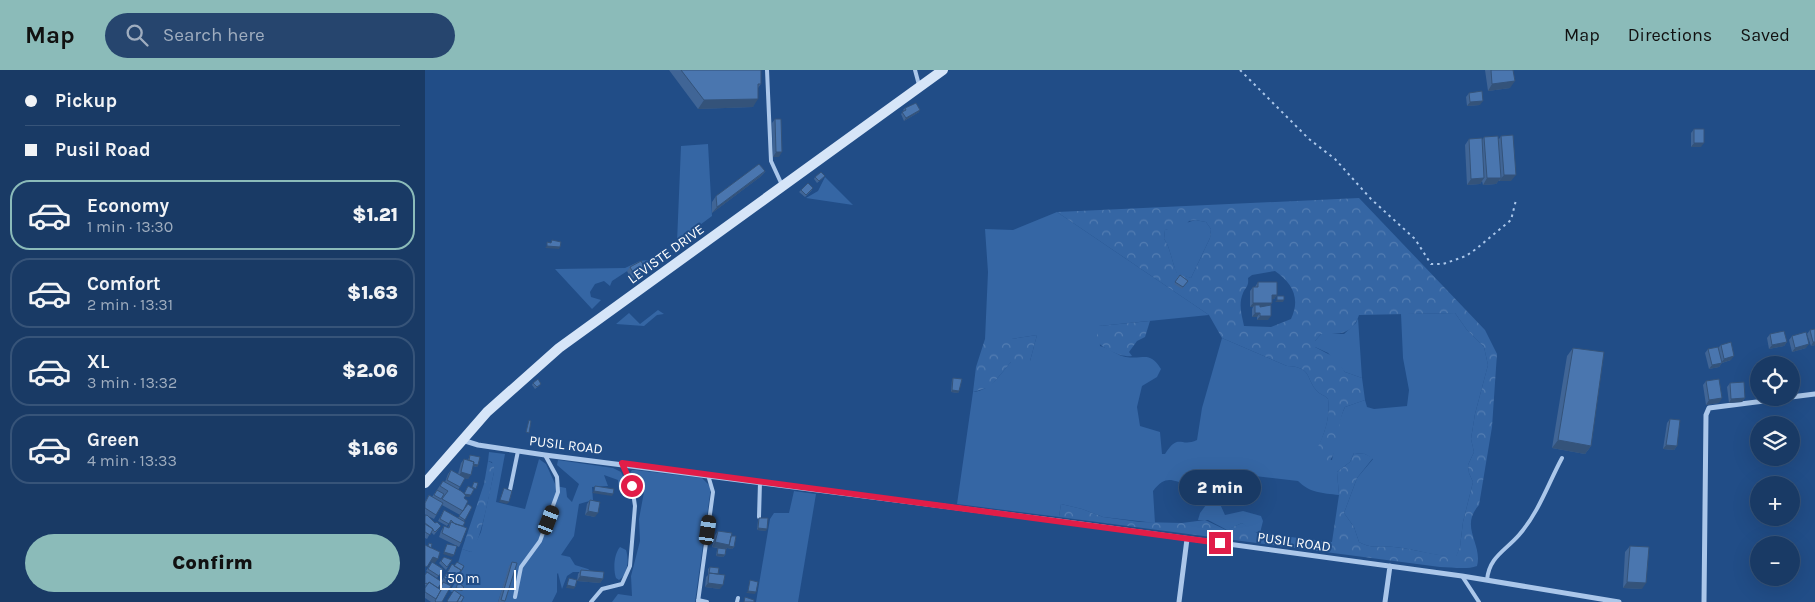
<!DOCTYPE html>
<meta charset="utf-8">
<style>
:root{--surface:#193a65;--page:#26456e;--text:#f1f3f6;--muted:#9fadbf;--line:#375479;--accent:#8bbbb9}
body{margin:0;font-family:Karla,sans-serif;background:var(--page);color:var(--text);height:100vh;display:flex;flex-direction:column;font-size:19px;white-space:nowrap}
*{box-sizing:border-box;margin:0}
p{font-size:16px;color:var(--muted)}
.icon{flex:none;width:28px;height:28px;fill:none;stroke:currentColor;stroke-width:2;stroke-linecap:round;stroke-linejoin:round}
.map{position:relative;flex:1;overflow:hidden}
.panel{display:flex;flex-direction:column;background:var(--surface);width:425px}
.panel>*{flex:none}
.hud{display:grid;align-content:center;height:110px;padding:0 25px;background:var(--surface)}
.buttons{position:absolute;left:1325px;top:286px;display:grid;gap:10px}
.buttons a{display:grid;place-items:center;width:50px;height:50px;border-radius:50%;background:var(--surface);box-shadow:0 5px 20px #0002,0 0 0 1px var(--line);font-size:25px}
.scale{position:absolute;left:15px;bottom:12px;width:76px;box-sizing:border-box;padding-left:5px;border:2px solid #fff;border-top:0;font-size:14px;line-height:18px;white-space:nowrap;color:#fff;-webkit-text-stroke:4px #214d87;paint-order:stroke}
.end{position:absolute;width:22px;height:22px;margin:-11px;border:6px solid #e11d48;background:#fff;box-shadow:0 0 0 2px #fff}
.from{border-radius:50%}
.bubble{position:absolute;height:35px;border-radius:18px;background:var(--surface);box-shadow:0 5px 20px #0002,0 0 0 1px var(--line);font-size:16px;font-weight:800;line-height:35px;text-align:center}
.car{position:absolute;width:15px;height:30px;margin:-15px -8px;border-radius:6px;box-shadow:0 0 4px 1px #0007;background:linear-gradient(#222 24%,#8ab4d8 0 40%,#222 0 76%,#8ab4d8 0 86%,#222 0)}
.hud b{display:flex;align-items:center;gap:18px;height:48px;font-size:19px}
.hud b+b{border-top:1px solid var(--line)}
.hud i{width:12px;height:12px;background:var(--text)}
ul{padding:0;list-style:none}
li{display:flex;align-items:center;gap:15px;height:70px;margin:0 10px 8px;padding:0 15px;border:2px solid var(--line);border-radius:20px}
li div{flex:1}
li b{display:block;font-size:19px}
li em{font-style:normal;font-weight:800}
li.active{border-color:var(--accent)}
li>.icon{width:45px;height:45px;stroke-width:1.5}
.cta{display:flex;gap:10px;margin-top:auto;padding:10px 25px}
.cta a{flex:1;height:58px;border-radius:30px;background:var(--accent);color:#111;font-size:20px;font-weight:800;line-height:58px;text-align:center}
header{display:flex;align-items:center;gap:30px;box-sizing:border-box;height:70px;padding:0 25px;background:var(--accent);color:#111}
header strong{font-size:24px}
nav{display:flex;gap:28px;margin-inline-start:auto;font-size:18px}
.search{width:350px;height:45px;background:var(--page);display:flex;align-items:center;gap:12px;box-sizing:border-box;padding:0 18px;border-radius:28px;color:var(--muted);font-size:19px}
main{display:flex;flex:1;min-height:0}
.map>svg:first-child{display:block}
.green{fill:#3566a4}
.forest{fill:url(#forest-crowns);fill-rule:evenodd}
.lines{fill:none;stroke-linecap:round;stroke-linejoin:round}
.path{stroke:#abc7ea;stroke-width:2;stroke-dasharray:2.5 4;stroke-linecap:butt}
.service{stroke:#abc7ea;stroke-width:4}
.minor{stroke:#abc7ea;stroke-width:5}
.secondary{stroke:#d6e5f8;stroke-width:10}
.wall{fill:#406596;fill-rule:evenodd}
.shaded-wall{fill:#34537a}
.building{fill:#4a76af;stroke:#34537a}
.route{stroke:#e11d48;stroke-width:6}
.labels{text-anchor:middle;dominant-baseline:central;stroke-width:4;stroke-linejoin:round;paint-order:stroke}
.street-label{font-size:14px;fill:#fff;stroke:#214d87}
</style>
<header>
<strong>Map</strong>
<div class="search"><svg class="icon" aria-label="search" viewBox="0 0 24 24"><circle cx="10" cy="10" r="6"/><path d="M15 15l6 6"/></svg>Search here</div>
<nav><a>Map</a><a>Directions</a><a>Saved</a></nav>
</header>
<main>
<section class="panel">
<div class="hud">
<b><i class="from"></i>Pickup</b>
<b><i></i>Pusil Road</b>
</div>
<ul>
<li class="active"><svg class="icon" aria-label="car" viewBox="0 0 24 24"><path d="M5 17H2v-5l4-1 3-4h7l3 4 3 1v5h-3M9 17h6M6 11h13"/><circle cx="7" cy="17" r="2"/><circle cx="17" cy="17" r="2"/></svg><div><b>Economy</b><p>1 min · 13:30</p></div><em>$1.21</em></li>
<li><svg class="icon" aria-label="car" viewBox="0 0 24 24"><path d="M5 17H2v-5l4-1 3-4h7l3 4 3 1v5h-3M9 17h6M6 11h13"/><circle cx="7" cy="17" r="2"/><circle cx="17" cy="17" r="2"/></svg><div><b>Comfort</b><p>2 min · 13:31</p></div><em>$1.63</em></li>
<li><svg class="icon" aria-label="car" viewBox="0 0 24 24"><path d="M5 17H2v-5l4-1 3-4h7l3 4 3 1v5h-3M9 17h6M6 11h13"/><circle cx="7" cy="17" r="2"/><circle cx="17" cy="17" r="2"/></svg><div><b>XL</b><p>3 min · 13:32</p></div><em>$2.06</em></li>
<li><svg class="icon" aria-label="car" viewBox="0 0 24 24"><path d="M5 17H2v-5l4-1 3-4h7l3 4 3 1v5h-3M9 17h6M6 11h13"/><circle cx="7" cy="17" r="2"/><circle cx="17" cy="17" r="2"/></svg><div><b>Green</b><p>4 min · 13:33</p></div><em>$1.66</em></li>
</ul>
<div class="cta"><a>Confirm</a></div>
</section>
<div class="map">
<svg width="1390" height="532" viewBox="0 0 1390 532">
<defs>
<pattern id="forest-crowns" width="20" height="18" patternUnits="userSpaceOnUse" patternTransform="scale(1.25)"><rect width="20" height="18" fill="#3566a4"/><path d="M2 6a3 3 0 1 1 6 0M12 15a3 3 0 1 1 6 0" fill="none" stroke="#537db2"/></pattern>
</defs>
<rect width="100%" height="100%" fill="#214d87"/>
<path class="green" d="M 283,74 L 287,146 L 252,172 L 256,76 Z
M 400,107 L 428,135 L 381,128 L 393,121 Z
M 632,142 L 784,245 L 674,256 L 675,276 C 684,278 693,286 701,287 C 719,290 724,280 736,299 L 732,307 L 717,316 L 712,337 L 715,356 L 735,362 L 737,384 L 740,384 C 754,362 755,378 772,370 L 777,338 L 797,268 L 862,296 C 888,297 880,309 893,322 C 896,325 900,325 903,329 C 906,349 898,367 890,385 L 907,390 C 910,375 913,350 920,337 L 940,330 L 942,337 L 949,339 L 982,336 L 984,320 L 978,288 L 976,244 L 1030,243 L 1042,260 L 1059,277 L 1063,295 L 1050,344 L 1046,369 L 1049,382 L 1043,395 L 1044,403 L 1048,412 L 1038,452 L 1035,477 L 1031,487 C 1009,486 990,479 969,477 C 956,476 946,479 934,472 L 929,457 L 919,443 L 932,408 L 948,389 L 940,384 L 929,383 L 925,392 L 912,402 L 914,425 C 897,423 885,423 873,411 L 804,403 L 803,421 C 790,421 775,418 763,415 C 746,410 741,405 728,421 L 730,453 L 678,447 L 657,439 L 636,434 L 634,447 L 532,434 L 548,322 C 567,320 574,305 586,292 L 605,291 L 612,265 L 587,269 L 560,269 L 563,202 L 560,159 L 588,160 Z
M 770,150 L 781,152 L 786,159 L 785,168 L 766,208 L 752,204 C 747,193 745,176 739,169 L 740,160 Z
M 237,188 L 218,203 L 213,194 L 187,211 L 185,216 L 179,211 L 170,214 L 165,222 L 166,227 L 176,230 L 167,239 L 130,199 L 200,198 L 215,191 Z
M 233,240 L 239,244 L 232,245 L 219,256 L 191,254 L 204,243 L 215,254 Z
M 933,248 L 937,308 L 920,302 L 903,283 L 890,277 L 890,271 L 896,264 L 919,264 L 931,253 Z
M 64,382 L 80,384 L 71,432 L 100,439 L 114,389 L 121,394 L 131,416 L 141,418 L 142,427 L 147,432 L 154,414 L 132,395 L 133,390 L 188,398 L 196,402 L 202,414 L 201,419 L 194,420 L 193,410 L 179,405 L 183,416 L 167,417 L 168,430 L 154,434 L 149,466 L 136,485 L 145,487 L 150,495 L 163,499 L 167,502 L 148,502 L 142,506 L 137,519 L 133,503 L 132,504 L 132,522 L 127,532 L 79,532 L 85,495 L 73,532 L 37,532 L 38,529 L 25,521 L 39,497 L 33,493 L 37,479 L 46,482 L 56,462 L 69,402 L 67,392 L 63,391 Z
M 211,400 L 277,408 L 286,417 L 270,532 L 187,532 L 193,524 L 207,526 L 206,506 L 215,471 L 214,449 L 219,422 L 205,403 L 207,400 Z
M 369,421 L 391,424 L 373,532 L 331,532 L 345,449 L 349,443 L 364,443 Z
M 795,434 L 800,445 L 818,441 L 836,446 L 838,451 L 835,463 L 826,461 L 817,453 L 802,460 L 783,450 L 773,450 L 775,443 L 781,435 Z
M 195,477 L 201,480 C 204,489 203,505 194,510 L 191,508 C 188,499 189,484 195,477 Z"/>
<path class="forest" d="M 934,128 L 1060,260 L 1072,284 L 1071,298 L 1067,357 L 1054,435 C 1034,457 1058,474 1052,496 C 1041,500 1027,497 1015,497 L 634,447 L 636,434 L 657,439 L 678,447 L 715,452 L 757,453 L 780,450 L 801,460 L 817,453 L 832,463 L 907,472 L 914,425 L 912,402 L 925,392 L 929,383 L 940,384 L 948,388 L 932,408 L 919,443 L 929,457 L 934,472 C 946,479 956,476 969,477 C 990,479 1009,486 1031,486 L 1035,477 L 1038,452 L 1048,412 L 1044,403 L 1043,395 L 1049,382 L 1046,369 L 1050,344 L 1063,295 L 1059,277 L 1042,260 L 1030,243 L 934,245 C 927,265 915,264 896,264 L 890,271 L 890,277 L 909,287 L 920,302 L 937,308 L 940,330 L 920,337 C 911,354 916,383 900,396 L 889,385 C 898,367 906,349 903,329 C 900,325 896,325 893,322 C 880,309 888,297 862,296 L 797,268 L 784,245 L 632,142 ZM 770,150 L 781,152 L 786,159 L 785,168 L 766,208 L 752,203 C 747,193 745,176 739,169 L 740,160 L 760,156 L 764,151 ZM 850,201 C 867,213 876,228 866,249 L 846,257 L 819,256 C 817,245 813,235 818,223 C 821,217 824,216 823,208 L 827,205 Z
M 725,251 L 720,267 L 712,271 L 704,282 L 707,286 C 697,288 676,278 671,270 L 674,256 Z
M 612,265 L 605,291 L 599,296 L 591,292 L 586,292 L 565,317 L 548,322 L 551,297 L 560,269 L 587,269 Z
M 63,391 L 69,394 L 69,402 C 66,416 55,476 46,482 L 37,479 L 59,414 Z"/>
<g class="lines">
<path class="path" d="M 815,0 L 884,69 L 910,89 L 946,129 L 990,169 L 1006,194 L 1018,194 L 1041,186 L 1051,179 L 1086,150 L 1091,130"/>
<path class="service" d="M 342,0 L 346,91 L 357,115
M 490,0 L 494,15
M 85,420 L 93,381
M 334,447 L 335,412
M 1037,506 L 1054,532
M 1062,510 C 1064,487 1080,481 1094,465 C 1114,442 1123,414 1137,388
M 90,527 L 96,497 L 115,471 L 133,422 L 132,407 L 120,385
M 273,530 L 282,532
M 166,532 L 177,519 L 197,514 L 205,496 L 210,436 L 207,416 L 197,393
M 273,532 L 288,422 L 283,405
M 312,532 L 313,528"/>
<path class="minor" d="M 1366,327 L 1390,324
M 37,370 L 53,375 L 120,385 L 634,451 L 1037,506 L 1194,532
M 754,532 L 762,469
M 960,532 L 965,496
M 1279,532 L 1281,345 L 1284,338 L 1363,328"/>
<path class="secondary" d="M 0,413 L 62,342 L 134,278 L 518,0"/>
</g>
<path class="wall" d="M 244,0 L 336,0 L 336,14 L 333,18 L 328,37 L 273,39 Z
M 1060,0 L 1088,0 L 1085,18 L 1063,21 Z
M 1044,23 L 1055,35 L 1042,36 L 1041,27 Z
M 480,38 L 494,42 L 479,51 L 476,44 L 479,41 L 478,40 Z
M 350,49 L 354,87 L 348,87 L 347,53 Z
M 1269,59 L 1276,77 L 1266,77 L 1266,63 Z
M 1076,66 L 1086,111 L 1074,111 L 1074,110 L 1071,114 L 1058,115 L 1057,111 L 1055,114 L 1042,115 L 1040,75 L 1044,69 L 1057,70 L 1059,67 L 1074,69 Z
M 341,101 L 335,107 L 287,143 L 287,132 L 291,126 Z
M 390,107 L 398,108 L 392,113 L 389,109 Z
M 376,120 L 387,120 L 380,127 L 374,122 Z
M 205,197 L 218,204 L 207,211 L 202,201 Z
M 755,205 L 763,211 L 757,219 L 749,214 Z
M 833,212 L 852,225 L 849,229 L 847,229 L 847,233 L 845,236 L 843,250 L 832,250 L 832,247 L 827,247 L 827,239 L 828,237 L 825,237 L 825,221 L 828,217 L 830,217 Z
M 1390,259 L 1390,275 L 1386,276 L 1382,264 L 1385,260 Z
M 1345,264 L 1362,272 L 1359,276 L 1344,279 L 1342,268 Z
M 1367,266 L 1381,278 L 1367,282 L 1364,270 Z
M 1296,275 L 1306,290 L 1297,293 L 1294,297 L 1284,299 L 1280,283 L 1283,279 L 1293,278 Z
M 1148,278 L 1166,376 L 1160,384 L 1127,378 L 1142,286 Z
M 528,308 L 534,321 L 533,323 L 526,322 L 527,310 Z
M 1281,311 L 1294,333 L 1281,335 L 1278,315 Z
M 108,313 L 114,316 L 110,319 L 107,315 Z
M 1305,313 L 1320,328 L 1317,332 L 1304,333 L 1302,317 Z
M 1245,349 L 1252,376 L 1249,380 L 1238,379 L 1242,353 Z
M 45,385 L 53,395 L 52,397 L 48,396 L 43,409 L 40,408 L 33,420 L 39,424 L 47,418 L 49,412 L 49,421 L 48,420 L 44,427 L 40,426 L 39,428 L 38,441 L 35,445 L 17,435 L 9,449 L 3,446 L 10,453 L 16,456 L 9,465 L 6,462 L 2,469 L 0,468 L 0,446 L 1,445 L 0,444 L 0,432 L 4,425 L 7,427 L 18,411 L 20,412 L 23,404 L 26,400 L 33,404 L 36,393 L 39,389 L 43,390 Z
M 165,430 L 170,447 L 160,445 L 162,434 Z
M 43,434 L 38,456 L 36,473 L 34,477 L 14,467 L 16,461 L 19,456 L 23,458 L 25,453 L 24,453 L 22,456 L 13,451 L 19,440 L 33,448 Z
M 334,448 L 341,461 L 332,460 L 333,450 Z
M 293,461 L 306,466 L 309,477 L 307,479 L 302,478 L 301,479 L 300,485 L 298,487 L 291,486 L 292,480 L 293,478 L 287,477 L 290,465 Z
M 1205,476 L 1217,519 L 1198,518 L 1200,482 Z
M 19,487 L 27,490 L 21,500 L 14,493 Z
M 7,492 L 18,499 L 12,508 L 1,501 Z
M 87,492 L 79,532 L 73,532 L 84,496 Z
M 27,494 L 28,513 L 25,517 L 17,532 L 6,532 L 0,528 L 0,518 L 1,516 L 0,515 L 0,505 L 16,512 ZM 16,512 L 18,513 L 14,520 L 13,518 Z
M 285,497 L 293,504 L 295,519 L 280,517 L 281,507 L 283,505 L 283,499 Z
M 156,500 L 178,509 L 175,513 L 152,511 L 153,504 Z"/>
<path class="shaded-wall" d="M 1090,11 L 1085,18 L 1063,21 L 1067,14 Z
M 333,29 L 328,37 L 273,39 L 279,30 Z
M 1058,31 L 1055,35 L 1042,36 L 1045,32 Z
M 495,40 L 494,42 L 479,51 L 481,48 Z
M 1269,73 L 1279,73 L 1276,77 L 1266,77 Z
M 351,82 L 357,82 L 354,87 L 348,87 Z
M 341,101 L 335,107 L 287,143 L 292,137 Z
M 1079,105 L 1091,105 L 1086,111 L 1074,111 Z
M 1059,108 L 1055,114 L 1042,115 L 1046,109 Z
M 1062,108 L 1076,108 L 1071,114 L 1058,115 Z
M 122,176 L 135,177 L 134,179 L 120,178 Z
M 221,200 L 218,204 L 207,211 L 210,206 Z
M 847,225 L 852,225 L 849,229 L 844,229 Z
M 852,230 L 859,230 L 858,232 L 850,232 Z
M 828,233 L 847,233 L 844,237 L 830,237 L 830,235 L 828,237 L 825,237 Z
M 830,243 L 835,243 L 832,247 L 827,247 Z
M 835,246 L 846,246 L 843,250 L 832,250 Z
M 1362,272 L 1359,276 L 1344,279 L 1347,275 Z
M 1388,272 L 1390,272 L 1390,275 L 1386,276 Z
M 1384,274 L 1381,278 L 1367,282 L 1370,278 Z
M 1309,286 L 1306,290 L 1296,293 L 1299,289 Z
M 1297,293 L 1294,297 L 1284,299 L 1287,295 Z
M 527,320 L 534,321 L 533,323 L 526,322 Z
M 1297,328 L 1294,333 L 1281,335 L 1284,330 Z
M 1320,328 L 1317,332 L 1304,333 L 1306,329 Z
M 1133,370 L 1166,376 L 1160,384 L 1127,378 Z
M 1241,375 L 1252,376 L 1249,380 L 1238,379 Z
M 43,392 L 53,395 L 52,397 L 42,394 Z
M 36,402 L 46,405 L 43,409 L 33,407 Z
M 169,421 L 188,424 L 187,426 L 167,423 Z
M 39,424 L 46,425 L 44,427 L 37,426 Z
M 75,430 L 84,432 L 82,434 L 74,432 Z
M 163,441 L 173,443 L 170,447 L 160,445 Z
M 333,458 L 342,459 L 341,461 L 332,460 Z
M 290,472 L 304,475 L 309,477 L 307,479 L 302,478 L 301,479 L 287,477 Z
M 19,482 L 29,485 L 27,487 L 18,484 Z
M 292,484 L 300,485 L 298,487 L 291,486 Z
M 8,487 L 13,489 L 10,493 L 5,491 Z
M 155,506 L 178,509 L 175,513 L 152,511 Z
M 1202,512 L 1221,513 L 1217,519 L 1198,518 Z
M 283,513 L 298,515 L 295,519 L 280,517 Z
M 142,515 L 150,517 L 149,519 L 141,518 Z
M 31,518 L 39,519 L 37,521 L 30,520 Z
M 323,521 L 331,522 L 330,524 L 321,523 Z"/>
<path class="building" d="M 256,0 L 336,0 L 336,14 L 333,14 L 333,29 L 279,30 Z
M 1066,0 L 1088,0 L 1090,11 L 1067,14 Z
M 1057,21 L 1058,31 L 1045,32 L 1044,23 Z
M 491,33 L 495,40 L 481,48 L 477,42 L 481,40 L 480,38 Z
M 350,49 L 356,49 L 357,82 L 351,82 Z
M 1269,59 L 1279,59 L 1279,73 L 1269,73 Z
M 1088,65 L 1091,105 L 1079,105 L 1076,66 Z
M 1073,66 L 1076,108 L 1062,108 L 1059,67 Z
M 1057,68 L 1059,108 L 1046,109 L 1044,69 Z
M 334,94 L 340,101 L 292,137 L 291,126 Z
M 396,102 L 400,106 L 394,111 L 390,107 Z
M 383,113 L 388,118 L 381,125 L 376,120 Z
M 127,170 L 136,172 L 135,177 L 122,176 L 122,172 L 126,173 Z
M 216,191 L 221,200 L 210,206 L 205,197 Z
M 755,205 L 763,211 L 758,217 L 750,212 Z
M 833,212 L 852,212 L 852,225 L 847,225 L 847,233 L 828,233 L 828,217 L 833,217 Z
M 852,226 L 859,226 L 859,230 L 852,230 Z
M 830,235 L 835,235 L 835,237 L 846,235 L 846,246 L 835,246 L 835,243 L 830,243 Z
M 1390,259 L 1390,272 L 1388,272 L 1385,260 Z
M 1359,261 L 1362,272 L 1347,275 L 1345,264 Z
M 1381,262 L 1384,274 L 1370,278 L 1367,266 Z
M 1306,272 L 1309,286 L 1299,289 L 1296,275 Z
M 1293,277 L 1297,293 L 1287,295 L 1283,279 Z
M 1148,278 L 1179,282 L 1166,376 L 1133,370 Z
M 528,308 L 537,309 L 534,321 L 527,320 Z
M 113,309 L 116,314 L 112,317 L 108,313 Z
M 1294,309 L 1297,328 L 1284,330 L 1281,311 Z
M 1319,312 L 1320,328 L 1306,329 L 1305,313 Z
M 1245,349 L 1255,350 L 1252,376 L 1241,375 Z
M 104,350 L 106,351 L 104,363 L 101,362 Z
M 45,385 L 55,387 L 53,395 L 48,394 L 49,392 L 44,390 Z
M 39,389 L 49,392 L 46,405 L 36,402 Z
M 26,400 L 40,408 L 35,417 L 22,410 Z
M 18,411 L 36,421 L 41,425 L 39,428 L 43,431 L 38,441 L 17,429 L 23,421 L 15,416 Z
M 49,412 L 53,413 L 51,419 L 47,417 Z
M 43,416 L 49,419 L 46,425 L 39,424 Z
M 170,416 L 189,419 L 188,424 L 169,421 Z
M 79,418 L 87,421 L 84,432 L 75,430 Z
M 12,420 L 19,424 L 16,429 L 9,425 Z
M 4,425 L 18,433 L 11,445 L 0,438 L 0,433 Z
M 165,430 L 175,432 L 173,443 L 163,441 Z
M 43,434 L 47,437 L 40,450 L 34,446 Z
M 19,440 L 40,452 L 38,456 L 30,454 L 26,450 L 24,454 L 15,449 Z
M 2,445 L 10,453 L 12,452 L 16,456 L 10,462 L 8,460 L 8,459 L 0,453 L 0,446 Z
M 334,448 L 343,448 L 342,459 L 333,458 Z
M 26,452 L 42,458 L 36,473 L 17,463 L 19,456 L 24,458 Z
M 0,454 L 8,459 L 5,465 L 0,462 Z
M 293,461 L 307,463 L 304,475 L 290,472 Z
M 306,466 L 311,466 L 309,477 L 304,476 Z
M 4,473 L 7,474 L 6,478 L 3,476 Z
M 22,474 L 32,476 L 29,485 L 19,482 Z
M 0,475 L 15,482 L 13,489 L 8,487 L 2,497 L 0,496 Z
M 1205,476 L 1224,477 L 1221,513 L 1202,512 Z
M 293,478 L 301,479 L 300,485 L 292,484 Z
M 19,487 L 27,490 L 22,497 L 16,491 Z
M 7,492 L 18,499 L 14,506 L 3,499 Z
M 32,492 L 39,496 L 36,501 L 36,500 L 29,496 Z
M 87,492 L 92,493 L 80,531 L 76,530 Z
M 27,494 L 36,500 L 28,513 L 19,508 Z
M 285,497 L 294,498 L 293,504 L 284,503 Z
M 156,500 L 179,502 L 178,509 L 155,506 Z
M 2,502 L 17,512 L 13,518 L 4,512 L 3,514 L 1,513 L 0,514 L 0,505 Z
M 284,503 L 300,505 L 298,515 L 283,513 Z
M 144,508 L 152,510 L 150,517 L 142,515 Z
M 325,510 L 333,512 L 331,522 L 323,521 Z
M 4,512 L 16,520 L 11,529 L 0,522 L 0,518 Z
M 18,512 L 26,516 L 17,532 L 11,532 L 10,531 L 16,520 L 15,520 Z
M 33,513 L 38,516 L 39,519 L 31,518 Z
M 29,520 L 36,525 L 32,532 L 23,532 L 22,531 Z
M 36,525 L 39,527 L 36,532 L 32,532 Z
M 320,527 L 329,530 L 329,532 L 319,532 Z"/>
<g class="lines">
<path class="route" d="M 207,416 L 197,393 L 795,473"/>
</g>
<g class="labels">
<g class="street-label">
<text transform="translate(241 184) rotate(-36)">LEVISTE DRIVE</text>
<text transform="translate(141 375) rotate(7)">PUSIL ROAD</text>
<text transform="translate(869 472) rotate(8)">PUSIL ROAD</text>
</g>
</g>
</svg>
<div class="buttons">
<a><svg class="icon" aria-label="locate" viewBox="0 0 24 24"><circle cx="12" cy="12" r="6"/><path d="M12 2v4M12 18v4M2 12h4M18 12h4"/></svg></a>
<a><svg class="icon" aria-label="layers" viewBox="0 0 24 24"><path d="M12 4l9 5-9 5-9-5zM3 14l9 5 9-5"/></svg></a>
<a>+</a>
<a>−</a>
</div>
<div class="scale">50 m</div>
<i class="end from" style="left:207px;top:416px"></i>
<i class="end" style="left:795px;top:473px"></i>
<div class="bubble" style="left:754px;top:400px;width:82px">2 min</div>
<i class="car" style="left:124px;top:450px;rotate:21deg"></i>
<i class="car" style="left:283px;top:460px;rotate:8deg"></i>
</div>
</main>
